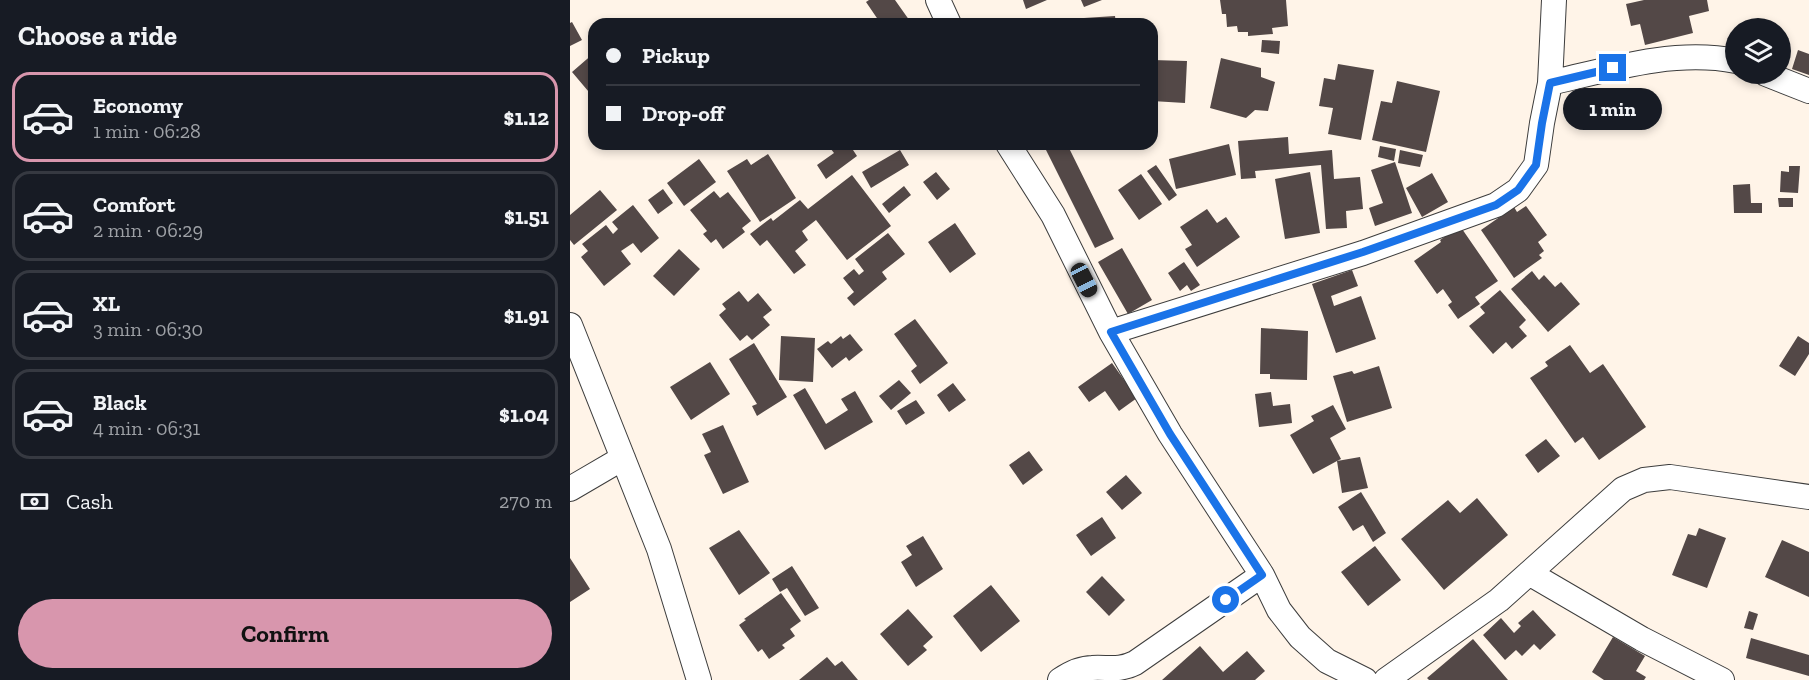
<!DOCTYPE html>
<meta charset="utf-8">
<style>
:root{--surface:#171b24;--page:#20242c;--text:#f1f3f6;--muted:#9ea1a6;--line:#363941;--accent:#d896ad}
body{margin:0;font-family:"Zilla Slab",serif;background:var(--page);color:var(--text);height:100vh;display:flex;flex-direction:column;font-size:22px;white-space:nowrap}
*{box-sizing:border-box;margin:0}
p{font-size:20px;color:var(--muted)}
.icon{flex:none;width:33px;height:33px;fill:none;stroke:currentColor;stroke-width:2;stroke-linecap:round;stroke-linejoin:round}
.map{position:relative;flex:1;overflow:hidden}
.side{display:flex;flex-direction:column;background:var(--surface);width:570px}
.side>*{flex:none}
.top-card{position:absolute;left:18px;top:18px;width:570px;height:132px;border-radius:18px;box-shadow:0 3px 9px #0003;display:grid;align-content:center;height:132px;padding:0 18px;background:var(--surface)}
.buttons{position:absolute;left:1155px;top:18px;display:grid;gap:12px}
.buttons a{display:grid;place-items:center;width:66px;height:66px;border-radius:50%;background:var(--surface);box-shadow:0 3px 9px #0003;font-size:30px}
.end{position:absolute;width:27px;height:27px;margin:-14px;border:8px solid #1a73e8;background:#fff;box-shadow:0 0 0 3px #fff}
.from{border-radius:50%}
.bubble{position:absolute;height:42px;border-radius:21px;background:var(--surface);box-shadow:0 3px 9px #0003;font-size:20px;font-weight:700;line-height:42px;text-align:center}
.car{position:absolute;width:18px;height:36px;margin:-18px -9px;border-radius:8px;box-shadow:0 0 4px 2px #0007;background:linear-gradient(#222 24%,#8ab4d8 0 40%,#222 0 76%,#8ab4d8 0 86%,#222 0)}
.top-card b{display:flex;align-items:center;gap:21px;height:57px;font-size:22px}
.top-card b+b{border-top:2px solid var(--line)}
.top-card i{width:15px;height:15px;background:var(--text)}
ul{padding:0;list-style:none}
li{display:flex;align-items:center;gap:18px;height:90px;margin:0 12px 9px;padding:0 6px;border:3px solid var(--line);border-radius:18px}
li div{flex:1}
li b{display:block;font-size:22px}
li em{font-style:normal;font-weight:700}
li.current{border-color:var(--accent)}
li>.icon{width:54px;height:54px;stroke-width:1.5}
h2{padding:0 18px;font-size:27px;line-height:72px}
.pay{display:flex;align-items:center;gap:15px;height:66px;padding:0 18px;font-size:22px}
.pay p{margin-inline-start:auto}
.cta{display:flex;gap:12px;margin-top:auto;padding:12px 18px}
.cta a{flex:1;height:69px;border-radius:36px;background:var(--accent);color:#111;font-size:24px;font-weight:700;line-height:69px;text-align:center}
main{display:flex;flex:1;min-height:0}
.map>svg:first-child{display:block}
.building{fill:#534847}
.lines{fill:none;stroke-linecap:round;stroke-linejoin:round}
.minor-casing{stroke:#3d3d3d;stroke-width:26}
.minor{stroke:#fff;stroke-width:24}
.route{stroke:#1a73e8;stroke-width:8}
</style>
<main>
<section class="side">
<h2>Choose a ride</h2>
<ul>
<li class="current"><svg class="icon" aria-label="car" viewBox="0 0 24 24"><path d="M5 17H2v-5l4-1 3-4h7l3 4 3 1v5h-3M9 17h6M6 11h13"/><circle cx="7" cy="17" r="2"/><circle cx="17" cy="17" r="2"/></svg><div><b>Economy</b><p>1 min · 06:28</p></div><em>$1.12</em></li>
<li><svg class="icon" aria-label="car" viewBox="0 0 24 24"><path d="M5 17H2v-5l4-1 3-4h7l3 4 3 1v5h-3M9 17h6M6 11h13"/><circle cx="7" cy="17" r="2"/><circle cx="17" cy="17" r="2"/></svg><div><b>Comfort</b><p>2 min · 06:29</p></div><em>$1.51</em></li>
<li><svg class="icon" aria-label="car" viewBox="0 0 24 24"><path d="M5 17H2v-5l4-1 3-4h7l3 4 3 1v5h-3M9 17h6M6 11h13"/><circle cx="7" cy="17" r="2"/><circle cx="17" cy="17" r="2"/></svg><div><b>XL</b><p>3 min · 06:30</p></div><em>$1.91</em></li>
<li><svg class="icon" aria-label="car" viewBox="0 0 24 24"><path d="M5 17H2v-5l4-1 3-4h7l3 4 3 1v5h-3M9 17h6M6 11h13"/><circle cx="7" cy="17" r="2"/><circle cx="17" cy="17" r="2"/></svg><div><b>Black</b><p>4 min · 06:31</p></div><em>$1.04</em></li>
</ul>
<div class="pay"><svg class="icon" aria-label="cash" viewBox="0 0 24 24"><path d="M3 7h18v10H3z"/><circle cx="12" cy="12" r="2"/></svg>Cash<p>270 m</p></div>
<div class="cta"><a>Confirm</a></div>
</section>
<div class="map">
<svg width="1239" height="680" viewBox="0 0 1239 680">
<rect width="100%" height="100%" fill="#fff4e8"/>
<path class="building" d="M 299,0 L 325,0 L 342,24 L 311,24 L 296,2 Z
M 453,0 L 477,0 L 456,9 Z
M 511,0 L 532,0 L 514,7 Z
M 650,0 L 716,0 L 718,26 L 702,28 L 703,34 L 678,36 L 678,32 L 668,32 L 667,26 L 657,27 L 656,14 L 652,14 Z
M 1074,0 L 1137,0 L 1139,11 L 1119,16 L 1123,33 L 1075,45 L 1070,24 L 1061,26 L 1056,4 Z
M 545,16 L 546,24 L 514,24 L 514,18 Z
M 505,19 L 506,24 L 487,24 L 487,23 Z
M 2,22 L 12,40 L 0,46 L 0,23 Z
M 692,40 L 710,41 L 709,54 L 691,52 Z
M 1228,50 L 1239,54 L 1239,75 L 1222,69 Z
M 24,53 L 24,98 L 2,72 Z
M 651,58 L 691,68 L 691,77 L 705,82 L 698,111 L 685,110 L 676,118 L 640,108 Z
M 582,60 L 617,61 L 615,103 L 582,101 Z
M 768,64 L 804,70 L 791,140 L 758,134 L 763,108 L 749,106 L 754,78 L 765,80 Z
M 827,81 L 870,91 L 856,152 L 802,140 L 811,101 L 822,103 Z
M 718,137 L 719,154 L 762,150 L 764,179 L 790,177 L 793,209 L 776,211 L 777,228 L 756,229 L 751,165 L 685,171 L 686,178 L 671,179 L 668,141 Z
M 257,144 L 272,144 L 273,146 L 279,144 L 287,156 L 256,179 L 247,165 L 264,153 Z
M 473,144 L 497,144 L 544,239 L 525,248 Z
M 659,144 L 666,175 L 606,189 L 599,159 Z
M 810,146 L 826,149 L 824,161 L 808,157 Z
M 330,150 L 339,165 L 301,188 L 292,172 Z
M 830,150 L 853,155 L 850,167 L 828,163 Z
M 198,154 L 226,198 L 190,222 L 157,171 L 177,159 L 181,165 Z
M 129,159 L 146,182 L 114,206 L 97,183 Z
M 825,162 L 842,213 L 805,226 L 799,208 L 813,203 L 801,170 Z
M 586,165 L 607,195 L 599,201 L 577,171 Z
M 1219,166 L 1230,166 L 1228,193 L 1210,192 L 1211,171 L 1219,172 Z
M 366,172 L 380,189 L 367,200 L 353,182 Z
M 740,172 L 750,233 L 715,239 L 705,179 Z
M 862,173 L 878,202 L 852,217 L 836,188 Z
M 571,174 L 592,204 L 569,220 L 548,190 Z
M 282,175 L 321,226 L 277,260 L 246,220 L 232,231 L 238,240 L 225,251 L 236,265 L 224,274 L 197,240 L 190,246 L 180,234 L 201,218 L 203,221 L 230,200 L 238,209 Z
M 1180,184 L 1181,203 L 1192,203 L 1192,213 L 1164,213 L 1163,185 Z
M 334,186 L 341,195 L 319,213 L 312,204 Z
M 93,189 L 103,203 L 88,214 L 78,200 Z
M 30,190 L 47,210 L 4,245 L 0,240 L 0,215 Z
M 144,191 L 150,198 L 158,192 L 181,221 L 172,228 L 175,232 L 153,249 L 146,239 L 141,243 L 133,234 L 137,231 L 120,210 Z
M 1208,198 L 1223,198 L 1223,207 L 1209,207 Z
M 63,205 L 89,238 L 71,253 L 63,243 L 51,251 L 61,264 L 34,286 L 11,257 L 18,251 L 12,244 L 36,225 L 43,234 L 48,229 L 42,222 Z
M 956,206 L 977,235 L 968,242 L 974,251 L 969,255 L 972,258 L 944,278 L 911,230 L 944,207 L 947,212 Z
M 637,209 L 647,223 L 656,217 L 670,237 L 627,267 L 615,249 L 622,245 L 610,227 Z
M 385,223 L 406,254 L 380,273 L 358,242 Z
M 890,226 L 928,281 L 905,297 L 910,304 L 888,319 L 878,305 L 882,302 L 873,289 L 867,294 L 844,261 L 871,242 L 870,240 Z
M 318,233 L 335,254 L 312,272 L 317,279 L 284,306 L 277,298 L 284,292 L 273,278 L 284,269 L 289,275 L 294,271 L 285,259 Z
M 552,248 L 582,300 L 558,314 L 528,262 Z
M 109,249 L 130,269 L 104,296 L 83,276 Z
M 614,262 L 630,285 L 621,291 L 617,285 L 610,291 L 598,273 Z
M 782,270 L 788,286 L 761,296 L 764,306 L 791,296 L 806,339 L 766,353 L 742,284 Z
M 962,271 L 969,280 L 974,275 L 985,287 L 991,282 L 1010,304 L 978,332 L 941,289 Z
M 930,290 L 956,320 L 949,327 L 957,336 L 942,349 L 936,342 L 923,354 L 899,326 L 915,313 L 910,307 Z
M 169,291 L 178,302 L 188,293 L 202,310 L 193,317 L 200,325 L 182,340 L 177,335 L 170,341 L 149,315 L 156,309 L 152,304 Z
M 345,319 L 378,363 L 350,384 L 341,371 L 347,366 L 324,334 Z
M 691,328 L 738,331 L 737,380 L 700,379 L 700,374 L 690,374 Z
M 280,334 L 293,350 L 279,361 L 276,357 L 262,368 L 247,349 L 258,341 L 261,344 L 271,336 L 273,339 Z
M 211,336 L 245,338 L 243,382 L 209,380 Z
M 1228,336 L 1239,343 L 1239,354 L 1225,376 L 1209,366 Z
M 184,343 L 217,397 L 187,416 L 182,406 L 187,404 L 159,359 Z
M 1000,345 L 1020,373 L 1033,364 L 1076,427 L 1029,460 L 1013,437 L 1005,443 L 960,378 L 978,366 L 975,362 Z
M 140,362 L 160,394 L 121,420 L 100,387 Z
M 542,363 L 567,398 L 549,411 L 535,391 L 519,402 L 508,387 Z
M 809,366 L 822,408 L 777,422 L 763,376 L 782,371 L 784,374 Z
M 329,380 L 341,393 L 321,410 L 309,396 Z
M 383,383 L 396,400 L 379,412 L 367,395 Z
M 235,388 L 256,424 L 278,410 L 271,399 L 285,391 L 303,422 L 255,450 L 223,395 Z
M 701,392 L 703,406 L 720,404 L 722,423 L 689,427 L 685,394 Z
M 346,400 L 355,413 L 336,425 L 327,411 Z
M 763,405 L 776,429 L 760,438 L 771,459 L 767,461 L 790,457 L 798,488 L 772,493 L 767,461 L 743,474 L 720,435 L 744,421 L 741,416 Z
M 153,425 L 179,482 L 153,494 L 134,455 L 141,452 L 132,434 Z
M 976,439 L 990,456 L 968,473 L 955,455 Z
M 459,451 L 473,470 L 453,485 L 439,465 Z
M 556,475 L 572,493 L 552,510 L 536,492 Z
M 791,492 L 816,533 L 803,542 L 793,525 L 783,531 L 768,507 Z
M 907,498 L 938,535 L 874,590 L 831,539 L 878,500 L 890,513 Z
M 532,517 L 546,538 L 521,556 L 506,535 Z
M 1129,528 L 1156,538 L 1137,588 L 1102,575 L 1118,534 L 1126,536 Z
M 169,530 L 200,573 L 169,595 L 139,548 Z
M 353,536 L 373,569 L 346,587 L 331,562 L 342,555 L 336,546 Z
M 1212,540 L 1239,552 L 1239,597 L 1195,577 Z
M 805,546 L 831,580 L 798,606 L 771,572 Z
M 0,558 L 20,589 L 0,602 Z
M 222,566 L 249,608 L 235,616 L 217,588 L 210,592 L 202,579 Z
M 532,576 L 555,600 L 539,616 L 516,592 Z
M 421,585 L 450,621 L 411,652 L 383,616 Z
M 211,593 L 231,621 L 220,629 L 225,636 L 212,645 L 215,648 L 199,659 L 192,649 L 188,652 L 169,625 L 176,620 L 174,619 Z
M 338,609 L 363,637 L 353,646 L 357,650 L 338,666 L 310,634 Z
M 963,610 L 986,635 L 970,650 L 964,644 L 952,656 L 946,650 L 935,660 L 913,635 L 931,618 L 944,633 L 951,626 L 948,623 Z
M 1179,611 L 1188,614 L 1183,630 L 1174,628 Z
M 1043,637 L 1075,656 L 1066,671 L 1076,677 L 1074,680 L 1034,680 L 1022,672 Z
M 1181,638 L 1239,655 L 1239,676 L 1176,658 Z
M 903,639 L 938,680 L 859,680 L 857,678 Z
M 630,646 L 653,672 L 677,651 L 695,671 L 685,680 L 592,680 Z
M 257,657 L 265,666 L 272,661 L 288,680 L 229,680 Z"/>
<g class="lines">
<defs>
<path id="minor" d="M 368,0 L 379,24
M 1196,74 L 1239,91
M 980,83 C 1040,69 1104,49 1166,61
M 438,144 L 483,215 L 541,332 L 600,434 L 692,575 L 709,610 L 730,637 L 757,661 L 795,680
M 0,325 L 89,549 L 129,680
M 541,332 L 793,253 L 926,205 L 948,190 L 966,165 L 972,123 L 980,83 L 984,0
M 0,489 L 53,458
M 959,573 L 1072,639 L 1152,680
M 490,680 C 499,674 510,668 522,668 C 538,667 549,671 565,663 L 692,575
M 816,680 L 929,600 L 1053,489 L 1074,480 L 1100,477 L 1239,497"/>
</defs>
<use href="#minor" class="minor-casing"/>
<use href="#minor" class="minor"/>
</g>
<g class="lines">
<path class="route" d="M 656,600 L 692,575 L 600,434 L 541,332 L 793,252 L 926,205 L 948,190 L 966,165 L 972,123 L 980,83 L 1043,68"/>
</g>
</svg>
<div class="buttons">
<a><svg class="icon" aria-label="layers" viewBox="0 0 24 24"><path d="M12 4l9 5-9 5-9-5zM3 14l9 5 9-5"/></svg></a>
</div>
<i class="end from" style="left:656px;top:600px"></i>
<i class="end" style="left:1043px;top:68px"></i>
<div class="bubble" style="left:993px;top:88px;width:99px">1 min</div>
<i class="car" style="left:514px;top:280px;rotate:153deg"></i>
<div class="top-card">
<b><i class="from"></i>Pickup</b>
<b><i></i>Drop-off</b>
</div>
</div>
</main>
